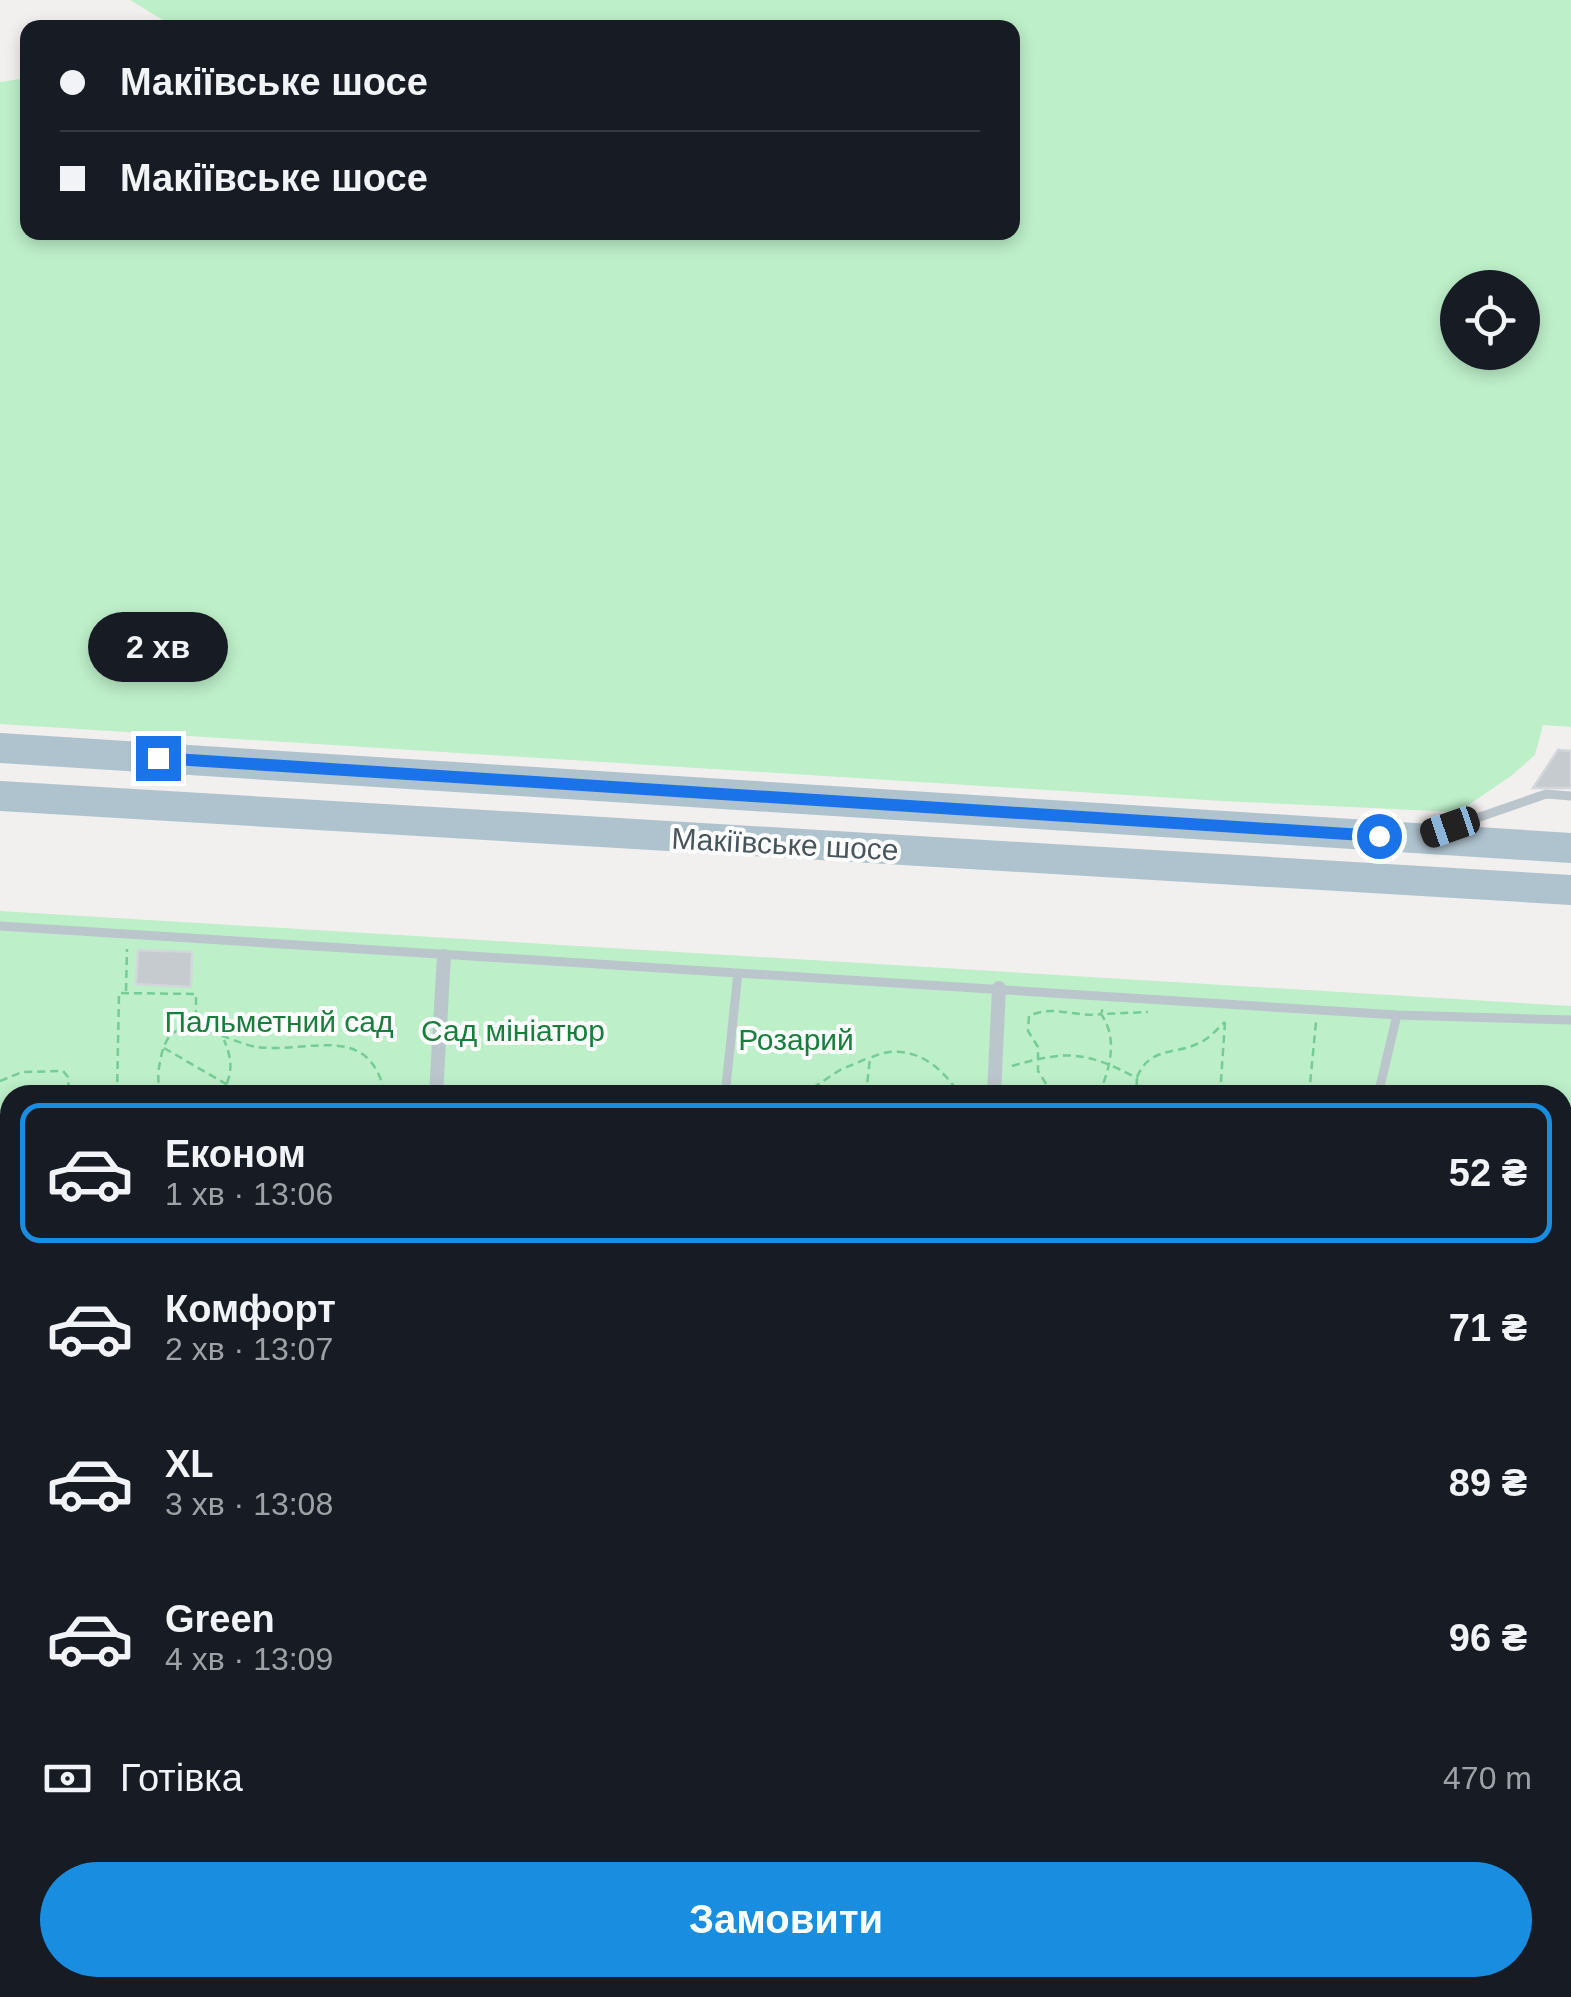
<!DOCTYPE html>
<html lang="uk">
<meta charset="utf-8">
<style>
:root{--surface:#171b24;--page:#20242c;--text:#f1f3f6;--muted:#9ea1a6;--line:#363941;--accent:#198ee1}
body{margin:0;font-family:Arial,sans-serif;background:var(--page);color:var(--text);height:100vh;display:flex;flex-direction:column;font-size:38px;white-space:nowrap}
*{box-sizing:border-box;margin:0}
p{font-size:32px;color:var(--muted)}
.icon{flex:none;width:55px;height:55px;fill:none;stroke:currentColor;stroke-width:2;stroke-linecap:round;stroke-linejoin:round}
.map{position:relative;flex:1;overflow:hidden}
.panel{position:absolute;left:0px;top:1085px;width:1572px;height:912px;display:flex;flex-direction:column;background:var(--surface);border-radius:30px 30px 0 0;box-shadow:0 5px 15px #0003}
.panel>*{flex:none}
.guide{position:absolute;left:20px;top:20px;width:1000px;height:220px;border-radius:20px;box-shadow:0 5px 15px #0003;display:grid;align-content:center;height:220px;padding:0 40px;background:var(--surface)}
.buttons{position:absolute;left:1440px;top:270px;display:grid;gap:20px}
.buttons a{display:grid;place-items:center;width:100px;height:100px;border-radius:50%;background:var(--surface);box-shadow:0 5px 15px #0003;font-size:50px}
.end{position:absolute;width:45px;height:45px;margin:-22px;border:12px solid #1a73e8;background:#fff;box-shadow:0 0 0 5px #fff}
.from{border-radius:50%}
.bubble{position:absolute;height:70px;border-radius:35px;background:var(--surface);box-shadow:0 5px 15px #0003;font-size:32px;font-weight:600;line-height:70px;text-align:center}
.car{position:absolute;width:30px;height:60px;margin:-30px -15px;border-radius:12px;box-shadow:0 0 8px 2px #0007;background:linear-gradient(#222 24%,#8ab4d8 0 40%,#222 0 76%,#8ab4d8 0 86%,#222 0)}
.guide b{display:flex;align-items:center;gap:35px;height:95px;font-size:38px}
.guide b+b{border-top:2px solid var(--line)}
.guide i{width:25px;height:25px;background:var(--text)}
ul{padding:18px 0 0;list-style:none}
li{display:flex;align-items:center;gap:30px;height:140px;margin:0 20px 15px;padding:0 20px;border:5px solid transparent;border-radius:20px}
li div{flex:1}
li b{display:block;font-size:38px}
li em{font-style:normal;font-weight:600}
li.on{border-color:var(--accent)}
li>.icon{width:90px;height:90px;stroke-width:1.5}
.pay{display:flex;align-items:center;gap:25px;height:110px;padding:0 40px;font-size:38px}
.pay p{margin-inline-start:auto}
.cta{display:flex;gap:20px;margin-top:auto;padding:20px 40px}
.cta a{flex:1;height:115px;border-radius:60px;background:var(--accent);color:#fff;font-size:40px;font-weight:600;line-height:115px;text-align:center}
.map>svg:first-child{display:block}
.green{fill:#bdefc9;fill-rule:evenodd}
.water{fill:#8be6ec}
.building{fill:#c6cbcf;stroke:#d3d6db;stroke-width:2.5}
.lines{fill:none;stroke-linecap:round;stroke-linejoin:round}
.path{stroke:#75cd95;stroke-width:2.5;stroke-dasharray:8 5;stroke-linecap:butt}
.service{stroke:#bbc6cc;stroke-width:9}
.pedestrian{stroke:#bbc6cc;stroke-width:14}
.minor{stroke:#bbc6cc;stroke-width:18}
.primary{stroke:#afc3ce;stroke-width:30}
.route{stroke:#1a73e8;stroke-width:12}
.labels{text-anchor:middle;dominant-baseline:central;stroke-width:8;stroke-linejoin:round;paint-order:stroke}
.street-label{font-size:30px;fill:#47565d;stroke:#fff}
.park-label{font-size:30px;fill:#177e3b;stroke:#fff}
</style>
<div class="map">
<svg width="1571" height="1997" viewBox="0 0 1571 1997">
<rect width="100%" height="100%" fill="#f2efef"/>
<path class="green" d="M 130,0 L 1571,0 L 1571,727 L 1543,725 L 1535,755 L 1511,776 L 1458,812 L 1222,801 L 0,724 L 0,82 L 27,78 L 28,232 L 1012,232 L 1012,28 L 176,28 ZM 1458,288 L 1522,288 L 1522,352 L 1458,352 Z
M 0,911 L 1571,1006 L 1571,1997 L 312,1997 L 286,1988 L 1562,1988 L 1562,1095 L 10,1095 L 10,1916 L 0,1914 Z
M 0,1976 L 10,1978 L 10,1988 L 76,1988 L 140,1997 L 0,1997 Z"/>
<path class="water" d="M 0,1726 L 10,1728 L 10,1815 L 0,1813 Z
M 1562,1833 L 1571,1839 L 1571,1994 L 1563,1986 Z
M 799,1988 L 1133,1988 L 1132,1997 L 800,1997 Z
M 1232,1988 L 1382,1988 L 1368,1997 L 1242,1997 Z"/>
<path class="building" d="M 1558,750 L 1571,751 L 1571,788 L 1533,788 Z
M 138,950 L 192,952 L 191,987 L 136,984 Z"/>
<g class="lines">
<path class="path" d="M 126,991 L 127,949
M 164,1048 L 245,1095
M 1012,1066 C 1067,1050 1085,1051 1137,1078 L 1136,1095
M 1137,1077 C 1150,1046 1176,1055 1199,1043 C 1209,1039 1217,1029 1225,1022
M 0,1081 L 22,1072 L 63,1071 L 68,1077 L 69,1095
M 1139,1085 L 1147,1095
M 117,1095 L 119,993 L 196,994 L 196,1026
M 163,1095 C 156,1083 158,1071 161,1057 C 172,1001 224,1042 257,1047 C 309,1054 370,1020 385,1095
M 221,1095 C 233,1075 233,1061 224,1040
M 226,1095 L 237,1093
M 353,1095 L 383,1093
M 802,1095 L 840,1070 L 868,1058
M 866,1095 L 870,1058 C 907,1040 940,1063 960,1095
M 1053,1095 L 1038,1071 L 1038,1047 L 1028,1031 L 1029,1016 C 1053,1004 1075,1018 1101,1014 L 1103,1008
M 1099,1095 C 1109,1070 1119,1039 1101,1014 L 1148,1012
M 1220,1095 L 1225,1022
M 1309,1095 L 1316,1022
M 0,1110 L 10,1115
M 1562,1139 L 1571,1141
M 1145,1997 L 1146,1988"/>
<path class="service" d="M 1445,829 L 1546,794 L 1571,796
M 0,926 L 1397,1015
M 725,1095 L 738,973
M 1378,1095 L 1397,1015 L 1571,1020
M 1562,1446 L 1571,1447
M 0,1624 L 10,1624
M 1562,1726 L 1571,1727"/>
<path class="pedestrian" d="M 436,1095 L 444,956
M 994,1095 L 999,988
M 0,1194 L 10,1194
M 1562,1271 L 1567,1237
M 1562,1306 L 1571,1306
M 1562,1567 L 1571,1567
M 0,1680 L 10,1681"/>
<path class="minor" d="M 0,1923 L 10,1925
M 262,1988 L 286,1997"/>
<path class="primary" d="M 0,748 L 1571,848
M 0,796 L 1571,890"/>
</g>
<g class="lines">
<path class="route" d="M 158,758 L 1379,836"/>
</g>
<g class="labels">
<g class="street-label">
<text transform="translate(785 844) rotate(3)">Макіївське шосе</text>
</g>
<g class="park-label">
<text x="279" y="1021">Пальметний сад</text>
<text x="513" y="1030">Сад мініатюр</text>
<text x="796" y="1039">Розарий</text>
</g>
</g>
</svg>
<div class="buttons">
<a><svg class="icon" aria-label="locate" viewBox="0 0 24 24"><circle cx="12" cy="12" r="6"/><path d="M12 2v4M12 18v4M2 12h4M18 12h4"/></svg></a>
</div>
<i class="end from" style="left:1379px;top:836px"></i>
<i class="end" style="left:158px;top:758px"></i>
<div class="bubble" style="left:88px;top:612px;width:140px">2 хв</div>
<i class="car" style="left:1450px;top:827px;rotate:251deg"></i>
<div class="guide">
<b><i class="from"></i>Макіївське шосе</b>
<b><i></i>Макіївське шосе</b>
</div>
<section class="panel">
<ul>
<li class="on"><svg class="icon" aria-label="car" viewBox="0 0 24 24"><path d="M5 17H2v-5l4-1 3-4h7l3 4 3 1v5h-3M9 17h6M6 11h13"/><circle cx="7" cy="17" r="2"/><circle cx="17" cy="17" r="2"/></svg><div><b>Економ</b><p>1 хв · 13:06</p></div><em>52 ₴</em></li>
<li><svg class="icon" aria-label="car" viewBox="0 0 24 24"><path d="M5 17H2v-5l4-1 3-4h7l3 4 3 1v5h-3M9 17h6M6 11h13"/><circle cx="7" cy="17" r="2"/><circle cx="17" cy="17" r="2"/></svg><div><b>Комфорт</b><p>2 хв · 13:07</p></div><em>71 ₴</em></li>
<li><svg class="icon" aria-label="car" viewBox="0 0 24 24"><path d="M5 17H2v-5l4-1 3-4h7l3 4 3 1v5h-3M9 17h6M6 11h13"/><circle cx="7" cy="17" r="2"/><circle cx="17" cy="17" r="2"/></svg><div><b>XL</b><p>3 хв · 13:08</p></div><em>89 ₴</em></li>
<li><svg class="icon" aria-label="car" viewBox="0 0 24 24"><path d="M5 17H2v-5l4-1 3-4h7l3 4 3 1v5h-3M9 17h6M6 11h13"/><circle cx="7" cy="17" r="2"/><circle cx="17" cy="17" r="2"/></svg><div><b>Green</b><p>4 хв · 13:09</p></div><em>96 ₴</em></li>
</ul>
<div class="pay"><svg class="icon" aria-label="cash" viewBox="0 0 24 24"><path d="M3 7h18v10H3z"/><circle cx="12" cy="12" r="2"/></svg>Готівка<p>470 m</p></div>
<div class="cta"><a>Замовити</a></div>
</section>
</div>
